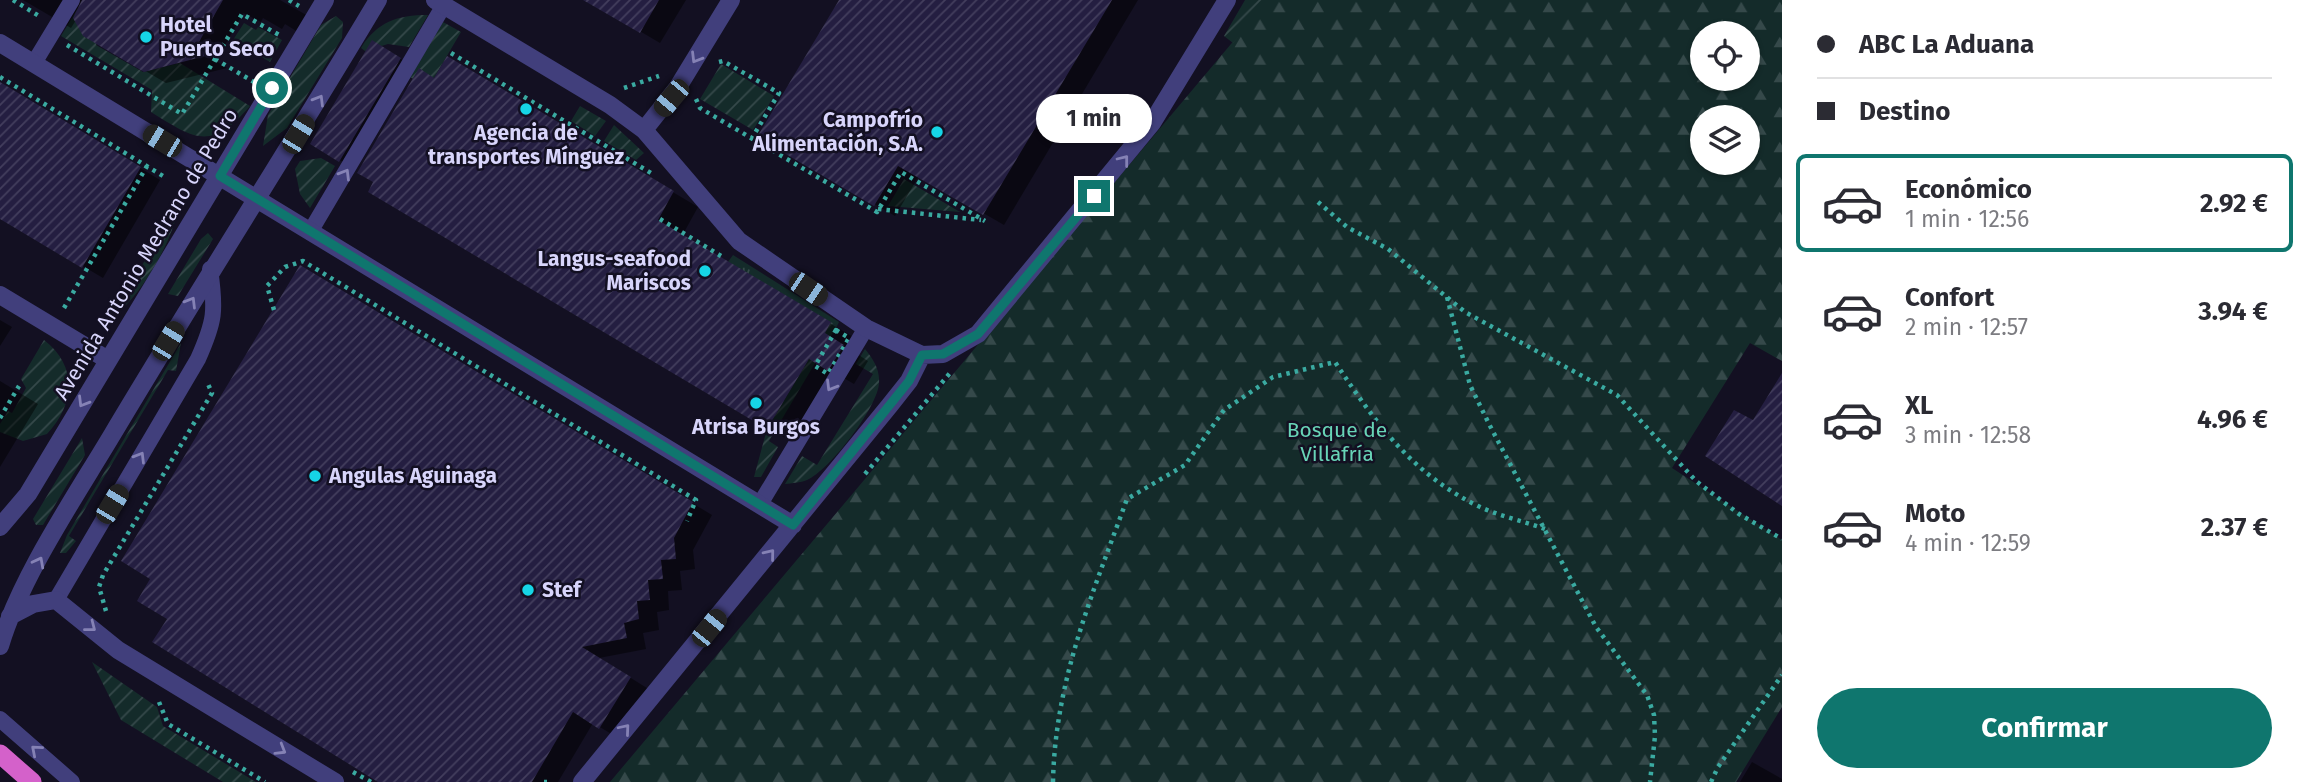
<!DOCTYPE html>
<html lang="es">
<meta charset="utf-8">
<style>
:root{--surface:#fff;--page:#f7f7f7;--text:#2b2b33;--muted:#7c7c81;--line:#e1e1e2;--accent:#0f766e}
body{margin:0;font-family:"Fira Sans",sans-serif;background:var(--page);color:var(--text);height:100vh;display:flex;flex-direction:column;font-size:26px;white-space:nowrap}
*{box-sizing:border-box;margin:0}
p{font-size:23px;color:var(--muted)}
.icon{flex:none;width:38px;height:38px;fill:none;stroke:currentColor;stroke-width:2;stroke-linecap:round;stroke-linejoin:round}
.map{position:relative;flex:1;overflow:hidden}
.drawer{display:flex;flex-direction:column;background:var(--surface);width:525px}
.drawer>*{flex:none}
.hud{display:grid;align-content:center;height:154px;padding:0 35px;background:var(--surface)}
.fabs{position:absolute;left:1690px;top:21px;display:grid;gap:14px}
.fabs a{display:grid;place-items:center;width:70px;height:70px;border-radius:50%;background:var(--surface);box-shadow:0 2px 5px #0004;font-size:35px}
.end{position:absolute;width:32px;height:32px;margin:-16px;border:9px solid #0f766e;background:#fff;box-shadow:0 0 0 4px #fff}
.from{border-radius:50%}
.bubble{position:absolute;height:49px;border-radius:24px;background:var(--surface);box-shadow:0 2px 5px #0004;font-size:23px;font-weight:700;line-height:49px;text-align:center}
.car{position:absolute;width:21px;height:42px;margin:-21px -10px;border-radius:9px;box-shadow:0 0 5px 2px #0007;background:linear-gradient(#222 24%,#8ab4d8 0 40%,#222 0 76%,#8ab4d8 0 86%,#222 0)}
.hud b{display:flex;align-items:center;gap:24px;height:66px;font-size:26px}
.hud b+b{border-top:2px solid var(--line)}
.hud i{width:18px;height:18px;background:var(--text)}
ul{padding:0;list-style:none}
li{display:flex;align-items:center;gap:21px;height:98px;margin:0 14px 10px;padding:0 21px;border:4px solid transparent;border-radius:10px}
li div{flex:1}
li b{display:block;font-size:26px}
li em{font-style:normal;font-weight:700}
li.active{border-color:var(--accent)}
li>.icon{width:63px;height:63px;stroke-width:1.5}
.button{display:flex;gap:14px;margin-top:auto;padding:14px 35px}
.button a{flex:1;height:80px;border-radius:42px;background:var(--accent);color:#fff;font-size:28px;font-weight:700;line-height:80px;text-align:center}
main{display:flex;flex:1;min-height:0}
.map>svg:first-child{display:block}
.grass{fill:url(#grass-tufts)}
.forest{fill:url(#forest-firs);fill-rule:evenodd}
.garden{fill:url(#garden-furrows)}
.shadow{fill:#0007}
.building{fill:url(#building-hatch)}
.lines{fill:none;stroke-linecap:round;stroke-linejoin:round}
.path{stroke:#3aaaa1;stroke-width:4.5;stroke-dasharray:3.5 5;stroke-linecap:butt}
.service{stroke:#413f7c;stroke-width:16}
.minor{stroke:#413f7c;stroke-width:18}
.trunk{stroke:#d461ca;stroke-width:19}
.oneway{stroke:#8582b5}
.route{stroke:#0f766e;stroke-width:9}
.poi-dot{fill:#16d5e6;stroke:#131022;stroke-width:2.5}
.labels{text-anchor:middle;dominant-baseline:central;stroke-width:5;stroke-linejoin:round;paint-order:stroke}
.poi-label{font-size:21px;font-weight:bold;fill:#d8d5fb;stroke:#131022;text-anchor:start}
.street-label{font-size:21px;fill:#d8d5fb;stroke:#131022}
.park-label{font-size:21px;fill:#68d4b7;stroke:#131022}
</style>
<main>
<div class="map">
<svg width="1782" height="782" viewBox="0 0 1782 782">
<defs>
<pattern id="grass-tufts" width="24" height="20" patternUnits="userSpaceOnUse" patternTransform="scale(1.75)"><rect width="24" height="20" fill="#142b2a"/><path d="M3 7l-1-3M5 7V3M7 7l1-3M15 17l-1-3M17 17v-4M19 17l1-3" fill="none" stroke="#35494a"/></pattern>
<pattern id="forest-firs" width="22" height="20" patternUnits="userSpaceOnUse" patternTransform="scale(1.75)"><rect width="22" height="20" fill="#142b2a"/><path d="M5 1l3.5 6h-7zM16 11l3.5 6h-7z" fill="#35494a"/></pattern>
<pattern id="garden-furrows" width="10" height="10" patternUnits="userSpaceOnUse" patternTransform="scale(1.75)"><rect width="10" height="10" fill="#142b2a"/><path d="M-1 1l2-2M0 10L10 0M9 11l2-2" fill="none" stroke="#35494a"/></pattern>
<pattern id="building-hatch" width="6" height="6" patternUnits="userSpaceOnUse" patternTransform="scale(1.75)"><rect width="6" height="6" fill="#241e41"/><path d="M-1 1l2-2M0 6l6-6M5 7l2-2" fill="none" stroke="#433e5d"/></pattern>
</defs>
<rect width="100%" height="100%" fill="#131022"/>
<path class="grass" d="M 733,255 L 839,322 L 837,326 L 728,262 Z"/>
<path class="forest" d="M 1268,0 L 1782,0 L 1782,361 L 1750,343 L 1672,468 L 1782,540 L 1782,707 L 1736,782 L 610,782 ZM 1703,33 L 1748,33 L 1748,79 L 1703,79 ZM 1703,117 L 1748,117 L 1748,163 L 1703,163 Z"/>
<path class="garden" d="M 83,0 L 81,32 L 86,38 L 99,39 L 96,45 L 143,72 L 180,63 L 250,106 C 211,151 196,140 151,112 L 152,90 L 61,36 Z
M 1245,0 L 1269,0 L 1233,43 L 1224,36 Z
M 428,15 L 409,47 L 388,44 L 365,51 L 361,48 C 377,22 397,15 428,15 Z
M 336,16 L 343,22 L 342,38 L 287,128 L 263,146 L 268,115 L 321,25 Z
M 443,22 L 461,32 L 428,88 L 410,77 Z
M 244,23 L 256,30 L 258,27 L 282,40 L 270,62 L 233,40 Z
M 721,64 L 774,96 L 753,130 L 700,99 Z
M 580,106 L 606,121 L 595,136 L 571,121 Z
M 614,125 L 644,153 L 636,160 L 604,141 Z
M 321,158 L 335,166 L 310,208 L 300,194 L 295,169 L 300,161 Z
M 904,179 L 960,212 L 888,206 Z
M 177,206 C 179,232 136,305 112,316 Z
M 208,233 L 213,239 L 178,296 L 168,294 L 201,239 Z
M 831,322 L 837,326 L 769,441 L 778,447 L 761,477 L 754,477 L 767,429 Z
M 44,340 C 78,366 75,404 47,434 L 23,441 L 0,432 L 0,424 L 8,411 L 12,413 L 26,388 L 21,379 Z
M 181,343 L 176,371 L 168,370 L 69,536 L 76,541 L 66,553 L 60,553 L 67,535 Z
M 865,349 C 873,359 880,369 879,383 C 878,407 829,471 807,480 C 800,483 792,483 785,484 L 802,456 L 817,465 L 873,374 L 856,364 Z
M 82,438 L 85,455 L 43,525 L 36,525 L 33,519 Z
M 92,662 L 157,707 L 163,726 L 256,782 L 223,782 L 121,720 Z"/>
<path class="shadow" d="M 23,0 L 280,0 L 308,16 L 298,32 L 285,24 L 282,29 L 263,18 L 261,22 L 243,13 L 216,61 L 227,68 L 166,83 L 84,35 L 76,20 L 71,28 Z
M 587,0 L 686,0 L 660,43 Z
M 840,0 L 1138,0 L 1004,225 L 919,176 L 895,216 L 759,136 Z
M 372,42 L 406,62 L 346,164 L 312,143 Z
M 448,59 L 698,207 L 682,236 L 855,338 L 849,349 L 868,361 L 854,384 L 835,373 L 793,442 L 767,428 L 435,80 Z
M 0,83 L 160,180 L 103,278 L 0,217 Z
M 321,279 L 712,515 L 693,550 L 695,569 L 680,571 L 682,590 L 668,591 L 669,610 L 657,612 L 659,630 L 643,633 L 646,649 L 599,658 L 650,690 L 620,739 L 593,723 L 558,782 L 383,782 L 169,619 Z
M 0,320 L 12,327 L 0,346 Z
M 0,381 L 38,404 L 0,467 Z
M 1752,762 L 1782,779 L 1782,782 L 1740,782 Z"/>
<path class="building" d="M 82,0 L 223,0 L 196,47 L 209,55 L 144,72 L 83,36 L 73,18 Z
M 583,0 L 659,0 L 640,33 Z
M 839,0 L 1112,0 L 983,215 L 898,166 L 874,206 L 757,137 Z
M 372,40 L 401,58 L 339,162 L 310,144 Z
M 447,56 L 674,191 L 658,220 L 831,322 L 825,333 L 844,345 L 828,371 L 809,359 L 767,429 L 368,192 L 373,182 L 357,173 L 419,68 L 434,78 Z
M 0,82 L 141,167 L 82,268 L 0,219 Z
M 300,265 L 693,502 L 674,538 L 676,559 L 661,560 L 663,579 L 648,580 L 650,600 L 637,601 L 639,619 L 624,623 L 627,638 L 582,647 L 631,677 L 599,729 L 573,712 L 532,782 L 378,782 L 152,642 L 167,619 L 137,601 L 150,579 L 121,561 Z
M 1782,373 L 1782,506 L 1705,456 L 1734,410 L 1753,420 Z"/>
<g class="lines">
<path class="path" d="M 13,0 L 39,16
M 289,0 L 299,6
M 67,45 L 182,114 L 242,14 L 281,36
M 451,53 L 651,173
M 215,59 L 254,82
M 719,62 L 723,61 L 779,93 L 752,138
M 0,77 L 163,176
M 624,88 L 659,76
M 696,99 L 700,108 L 877,212 L 901,172 L 985,221
M 1318,202 L 1347,227 L 1388,249 L 1465,312 L 1617,395 L 1696,481 L 1739,514 L 1782,539
M 878,209 L 981,220
M 660,219 L 721,256
M 1447,297 L 1470,385 L 1489,424 L 1596,627 L 1647,695 L 1654,715 L 1655,736 L 1650,782
M 64,308 L 147,166
M 274,310 L 267,286 L 285,267 L 303,261 L 696,500 L 687,521
M 836,330 L 849,338 L 828,374 L 815,366 Z
M 0,418 L 19,386
M 865,474 L 950,373
M 106,611 L 99,587 L 103,575 L 212,393 L 208,384
M 159,702 L 168,724 L 265,782
M 353,772 L 371,782
M 544,782 L 547,782
M 1053,782 C 1055,680 1093,593 1127,499 L 1185,465 L 1224,410 L 1273,377 L 1335,362 C 1375,422 1412,474 1478,506 C 1499,516 1523,521 1545,529
M 1711,782 L 1718,767 L 1782,675"/>
<path class="service" d="M 34,63 L 72,0
M 310,232 L 444,5
M 760,504 L 866,328
M 56,600 L 198,359 C 215,321 216,311 210,269
M 0,719 L 72,782"/>
<path class="minor" d="M 435,0 L 610,105 L 644,130 L 739,241 L 866,328 L 922,355 L 943,354 L 978,334 L 1152,123 L 1227,0
M 0,43 L 793,525
M 644,130 L 678,87 L 731,0
M 0,295 L 108,360
M 0,527 L 28,494 L 325,0
M 10,616 L 33,604 L 56,600 L 118,650 L 335,782
M 0,646 C 20,578 75,497 112,435 C 199,289 291,146 378,0
M 582,782 L 890,405 L 909,381 L 922,355"/>
<path class="trunk" d="M 0,754 L 32,782"/>
</g>
<defs><path id="oneway-chevron" d="M-2-3.5L2.5 0L-2 3.5" fill="none" stroke-width="1.6" stroke-linecap="round" stroke-linejoin="round" transform="scale(1.75)"/></defs>
<g class="oneway">
<use href="#oneway-chevron" transform="translate(696 58) rotate(121)"/>
<use href="#oneway-chevron" transform="translate(319 100) rotate(-59)"/>
<use href="#oneway-chevron" transform="translate(1124 160) rotate(-52)"/>
<use href="#oneway-chevron" transform="translate(345 174) rotate(-59)"/>
<use href="#oneway-chevron" transform="translate(191 302) rotate(-59)"/>
<use href="#oneway-chevron" transform="translate(831 386) rotate(121)"/>
<use href="#oneway-chevron" transform="translate(83 402) rotate(121)"/>
<use href="#oneway-chevron" transform="translate(140 457) rotate(-59)"/>
<use href="#oneway-chevron" transform="translate(770 554) rotate(-51)"/>
<use href="#oneway-chevron" transform="translate(39 562) rotate(-62)"/>
<use href="#oneway-chevron" transform="translate(91 627) rotate(38)"/>
<use href="#oneway-chevron" transform="translate(625 729) rotate(-50)"/>
<use href="#oneway-chevron" transform="translate(36 750) rotate(-139)"/>
<use href="#oneway-chevron" transform="translate(281 750) rotate(31)"/>
</g>
<g class="lines">
<path class="route" d="M 272,88 L 220,176 L 793,525 L 909,381 L 922,355 L 943,354 L 978,334 L 1094,196"/>
</g>
<g class="poi-dot">
<circle cx="146" cy="37" r="7"/>
<circle cx="526" cy="109" r="7"/>
<circle cx="937" cy="132" r="7"/>
<circle cx="705" cy="271" r="7"/>
<circle cx="756" cy="403" r="7"/>
<circle cx="315" cy="476" r="7"/>
<circle cx="528" cy="590" r="7"/>
</g>
<g class="labels">
<g class="poi-label">
<text x="160" y="25">Hotel<tspan x="160" dy="24">Puerto Seco</tspan></text>
<text x="923" y="120" text-anchor="end">Campofrío<tspan x="923" dy="24">Alimentación, S.A.</tspan></text>
<text x="526" y="133" text-anchor="middle">Agencia de<tspan x="526" dy="24">transportes Mínguez</tspan></text>
<text x="691" y="259" text-anchor="end">Langus-seafood<tspan x="691" dy="24">Mariscos</tspan></text>
<text x="756" y="427" text-anchor="middle">Atrisa Burgos</text>
<text x="329" y="476">Angulas Aguinaga</text>
<text x="542" y="590">Stef</text>
</g>
<g class="street-label">
<text transform="translate(146 254) rotate(-59)">Avenida Antonio Medrano de Pedro</text>
</g>
<g class="park-label">
<text x="1337" y="430">Bosque de<tspan x="1337" dy="24">Villafría</tspan></text>
</g>
</g>
</svg>
<div class="fabs">
<a><svg class="icon" aria-label="locate" viewBox="0 0 24 24"><circle cx="12" cy="12" r="6"/><path d="M12 2v4M12 18v4M2 12h4M18 12h4"/></svg></a>
<a><svg class="icon" aria-label="layers" viewBox="0 0 24 24"><path d="M12 4l9 5-9 5-9-5zM3 14l9 5 9-5"/></svg></a>
</div>
<i class="end from" style="left:272px;top:88px"></i>
<i class="end" style="left:1094px;top:196px"></i>
<div class="bubble" style="left:1036px;top:94px;width:116px">1 min</div>
<i class="car" style="left:671px;top:98px;rotate:220deg"></i>
<i class="car" style="left:298px;top:134px;rotate:31deg"></i>
<i class="car" style="left:162px;top:141px;rotate:301deg"></i>
<i class="car" style="left:808px;top:289px;rotate:124deg"></i>
<i class="car" style="left:168px;top:341px;rotate:31deg"></i>
<i class="car" style="left:112px;top:504px;rotate:31deg"></i>
<i class="car" style="left:709px;top:628px;rotate:39deg"></i>
</div>
<section class="drawer">
<div class="hud">
<b><i class="from"></i>ABC La Aduana</b>
<b><i></i>Destino</b>
</div>
<ul>
<li class="active"><svg class="icon" aria-label="car" viewBox="0 0 24 24"><path d="M5 17H2v-5l4-1 3-4h7l3 4 3 1v5h-3M9 17h6M6 11h13"/><circle cx="7" cy="17" r="2"/><circle cx="17" cy="17" r="2"/></svg><div><b>Económico</b><p>1 min · 12:56</p></div><em>2.92 €</em></li>
<li><svg class="icon" aria-label="car" viewBox="0 0 24 24"><path d="M5 17H2v-5l4-1 3-4h7l3 4 3 1v5h-3M9 17h6M6 11h13"/><circle cx="7" cy="17" r="2"/><circle cx="17" cy="17" r="2"/></svg><div><b>Confort</b><p>2 min · 12:57</p></div><em>3.94 €</em></li>
<li><svg class="icon" aria-label="car" viewBox="0 0 24 24"><path d="M5 17H2v-5l4-1 3-4h7l3 4 3 1v5h-3M9 17h6M6 11h13"/><circle cx="7" cy="17" r="2"/><circle cx="17" cy="17" r="2"/></svg><div><b>XL</b><p>3 min · 12:58</p></div><em>4.96 €</em></li>
<li><svg class="icon" aria-label="car" viewBox="0 0 24 24"><path d="M5 17H2v-5l4-1 3-4h7l3 4 3 1v5h-3M9 17h6M6 11h13"/><circle cx="7" cy="17" r="2"/><circle cx="17" cy="17" r="2"/></svg><div><b>Moto</b><p>4 min · 12:59</p></div><em>2.37 €</em></li>
</ul>
<div class="button"><a>Confirmar</a></div>
</section>
</main>
